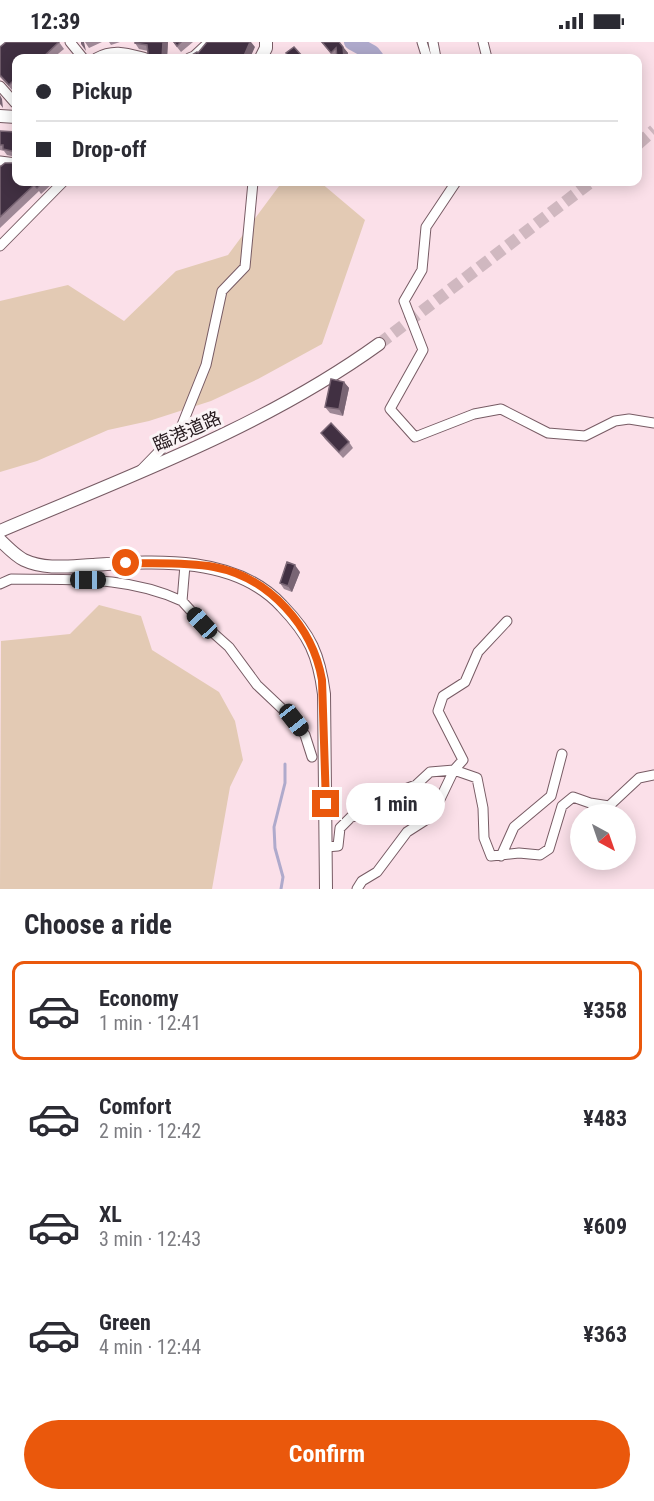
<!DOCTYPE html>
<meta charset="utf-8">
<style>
:root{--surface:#fff;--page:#f2f2f3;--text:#2b2b33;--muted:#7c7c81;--line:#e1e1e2;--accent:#ea580c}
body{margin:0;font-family:"Roboto Condensed","Noto Sans JP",sans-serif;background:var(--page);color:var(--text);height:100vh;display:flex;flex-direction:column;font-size:22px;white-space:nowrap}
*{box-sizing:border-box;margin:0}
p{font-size:20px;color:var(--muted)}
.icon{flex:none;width:33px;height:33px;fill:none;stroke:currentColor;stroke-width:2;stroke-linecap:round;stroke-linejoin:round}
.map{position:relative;height:847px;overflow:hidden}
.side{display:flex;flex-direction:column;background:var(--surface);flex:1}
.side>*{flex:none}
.banner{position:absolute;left:12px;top:12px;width:630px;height:132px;border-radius:12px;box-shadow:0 3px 15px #0003;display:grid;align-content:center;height:132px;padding:0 24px;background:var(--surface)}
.needle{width:39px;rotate:140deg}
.tools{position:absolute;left:570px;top:762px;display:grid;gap:12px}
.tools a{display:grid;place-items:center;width:66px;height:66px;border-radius:50%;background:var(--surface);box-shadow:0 3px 15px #0003;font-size:30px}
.end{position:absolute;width:27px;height:27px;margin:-14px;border:8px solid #ea580c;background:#fff;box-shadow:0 0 0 3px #fff}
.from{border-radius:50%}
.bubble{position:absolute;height:42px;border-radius:21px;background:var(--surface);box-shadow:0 3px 15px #0003;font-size:20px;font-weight:700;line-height:42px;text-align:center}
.car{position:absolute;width:18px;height:36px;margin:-18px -9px;border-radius:8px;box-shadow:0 0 4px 2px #0007;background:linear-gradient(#222 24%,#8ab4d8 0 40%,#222 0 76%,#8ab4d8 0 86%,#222 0)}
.banner b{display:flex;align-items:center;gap:21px;height:57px;font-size:22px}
.banner b+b{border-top:2px solid var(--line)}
.banner i{width:15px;height:15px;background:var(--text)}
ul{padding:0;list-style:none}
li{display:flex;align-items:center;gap:18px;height:99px;margin:0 12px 9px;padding:0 12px;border:3px solid transparent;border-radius:12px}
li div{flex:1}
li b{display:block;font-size:22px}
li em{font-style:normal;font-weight:700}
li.current{border-color:var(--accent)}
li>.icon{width:54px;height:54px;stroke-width:1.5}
h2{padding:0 24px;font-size:27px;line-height:72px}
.button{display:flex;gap:12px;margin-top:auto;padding:12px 24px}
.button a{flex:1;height:69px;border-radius:36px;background:var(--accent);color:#fff;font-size:24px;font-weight:700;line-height:69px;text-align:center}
.status{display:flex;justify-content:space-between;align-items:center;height:42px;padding:0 30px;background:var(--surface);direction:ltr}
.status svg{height:16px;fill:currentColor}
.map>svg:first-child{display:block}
.green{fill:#e3cab4}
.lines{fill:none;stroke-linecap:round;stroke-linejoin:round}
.stream{stroke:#afaacc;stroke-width:3}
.river{stroke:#afaacc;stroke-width:16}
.tertiary-tunnel{stroke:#d0b8c0;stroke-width:12;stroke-dasharray:12 6;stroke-linecap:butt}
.minor-casing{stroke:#775b64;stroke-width:11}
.tertiary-casing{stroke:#775b64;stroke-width:14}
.minor{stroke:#fff;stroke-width:9}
.tertiary{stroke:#fff;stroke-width:12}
.wall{fill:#9e8896}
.shaded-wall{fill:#796574}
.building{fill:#413042;stroke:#796574;stroke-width:1.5}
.route{stroke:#ea580c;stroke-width:8}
.labels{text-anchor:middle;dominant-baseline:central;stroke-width:6;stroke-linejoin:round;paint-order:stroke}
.street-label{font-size:18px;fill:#24181c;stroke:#fbf4f6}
</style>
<div class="status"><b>12:39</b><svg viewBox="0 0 49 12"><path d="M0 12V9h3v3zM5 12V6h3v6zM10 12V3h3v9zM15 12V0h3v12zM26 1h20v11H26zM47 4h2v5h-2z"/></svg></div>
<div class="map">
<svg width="654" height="847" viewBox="0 0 654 847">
<rect width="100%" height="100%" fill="#fbe0e9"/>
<path class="green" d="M 282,140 L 320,140 L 365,178 L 322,302 L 258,337 L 211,359 L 149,379 L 108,388 L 37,419 L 0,430 L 0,259 L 68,243 L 124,279 L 176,229 L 228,213 Z
M 99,563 L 141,574 L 152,608 L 219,650 L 235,679 L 243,718 L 230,745 L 212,847 L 0,847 L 1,599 L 70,592 Z"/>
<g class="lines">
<path class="stream" d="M 281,847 L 283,835 L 275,806 L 274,785 L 285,741 L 285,722"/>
<path class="river" d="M 352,0 L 372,11 L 376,16"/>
<path class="tertiary-tunnel" d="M 638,102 L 654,88
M 379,302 L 591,140"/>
<defs>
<path id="minor" d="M 70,0 L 83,16
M 422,0 L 427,16
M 433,0 L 436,16
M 483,0 L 487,16
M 0,3 L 3,0
M 96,16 C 114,6 127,11 146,16
M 189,16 L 194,14 L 209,0
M 0,44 L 15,61 L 16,60
M 0,119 L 16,121
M 456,140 L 426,185 L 422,228 L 404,259 L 423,308 L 390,367 L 415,395 L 474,372 L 501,367 L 548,391 L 585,394 L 615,379 L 629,377 L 654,381
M 0,204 L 63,140
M 141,428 L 180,388 L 206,323 L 222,249 L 245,225 L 253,140
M 0,542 L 11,537 C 70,538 127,533 182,559 L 185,523
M 182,559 L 202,581 L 229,605 L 257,643 L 294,678 L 305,693 L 312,715
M 326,805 L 338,804 L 340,786 L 351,775 L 375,770 L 397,750 L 416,743 L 430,730 L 454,728 L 477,736 L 483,766 L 484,796 L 491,814 L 519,811 L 540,813 L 549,807 L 562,764 L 573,755 L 590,761 L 609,764 L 639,736 L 654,733
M 501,814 L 514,785 L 551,754 L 562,712
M 357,847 L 362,839 L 377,830 L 407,790 L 432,774 L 454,728 L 463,718 L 438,669 L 443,654 L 465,640 L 478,610 L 507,579"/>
<path id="tertiary" d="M 261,16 L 266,6 L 266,0
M 0,74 L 16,75
M 0,489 C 129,434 264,385 379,302
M 0,498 C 7,505 16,514 24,518 C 45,528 70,524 92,523 C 156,519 235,513 282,564 C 310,593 319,613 324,652 L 326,847"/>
</defs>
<use href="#minor" class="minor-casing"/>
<use href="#tertiary" class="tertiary-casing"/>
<use href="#minor" class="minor"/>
<use href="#tertiary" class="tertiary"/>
</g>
<path class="wall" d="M 59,0 L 64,7 L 53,16 L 16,16 L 16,46 L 13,49 L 0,35 L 0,5 Z
M 85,0 L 102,0 L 89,6 Z
M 109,0 L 120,0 L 111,3 Z
M 168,0 L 167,16 L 146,16 L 148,9 L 139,7 L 135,1 Z
M 173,0 L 193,0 L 181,10 Z
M 321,0 L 339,0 L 348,11 L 348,16 L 337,16 L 337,15 L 335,16 Z
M 0,89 L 16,90 L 16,115 L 7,113 L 4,109 L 0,108 Z
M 0,125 L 16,140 L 48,140 L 51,143 L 41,152 L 39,149 L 0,186 Z
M 344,340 L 349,346 L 343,374 L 330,371 L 325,365 Z
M 321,391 L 349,400 L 353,406 L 343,416 L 325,397 Z
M 300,530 L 292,550 L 284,547 L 280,541 Z"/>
<path class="shaded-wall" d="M 81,0 L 84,0 L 86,9 L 81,2 Z
M 163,0 L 168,0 L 167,16 L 162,16 Z
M 248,0 L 251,0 L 255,5 L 250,16 L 243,16 Z
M 343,5 L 348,11 L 348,16 L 344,16 Z
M 0,53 L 2,57 L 3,66 L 0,62 Z
M 344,340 L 349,346 L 343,374 L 339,367 Z
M 295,523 L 300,530 L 292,550 L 288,544 Z"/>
<path class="building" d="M 6,0 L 59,0 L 42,16 L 16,16 L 16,36 L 9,43 L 0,33 L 0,5 Z
M 135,0 L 163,0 L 162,16 L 146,16 L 148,11 L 147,3 L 135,1 Z
M 174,0 L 181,0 L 177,4 Z
M 207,0 L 250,0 L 243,16 L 187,16 L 197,10 L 198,11 Z
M 322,0 L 339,0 L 343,5 L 344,16 L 346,15 L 346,16 L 337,16 L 336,6 L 331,11 Z
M 294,5 L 303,15 L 301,16 L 285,16 L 288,14 L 286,11 Z
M 0,89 L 16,90 L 16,110 L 3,107 L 3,103 L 0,103 Z
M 5,121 L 14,121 L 16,124 L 16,140 L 43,140 L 37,146 L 34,143 L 0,175 L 0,125 Z
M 331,337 L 344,340 L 339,367 L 325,365 Z
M 331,381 L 349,400 L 339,410 L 321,391 Z
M 287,520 L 295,523 L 288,544 L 280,541 Z"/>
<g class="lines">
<path class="route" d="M 126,521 C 155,522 185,520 214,525 C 269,535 313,585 322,638 L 326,762"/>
</g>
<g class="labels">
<g class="street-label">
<text transform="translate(187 389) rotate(-24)">臨港道路</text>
</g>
</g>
</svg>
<div class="tools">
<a><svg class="needle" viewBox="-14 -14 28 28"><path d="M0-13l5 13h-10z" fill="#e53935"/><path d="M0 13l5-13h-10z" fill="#7c7c81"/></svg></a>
</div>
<i class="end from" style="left:126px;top:521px"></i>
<i class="end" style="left:326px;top:762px"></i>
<div class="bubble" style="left:346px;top:741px;width:99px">1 min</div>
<i class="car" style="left:88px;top:538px;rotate:90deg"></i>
<i class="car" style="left:202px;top:581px;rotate:317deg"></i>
<i class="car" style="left:294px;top:678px;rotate:142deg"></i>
<div class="banner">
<b><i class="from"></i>Pickup</b>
<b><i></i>Drop-off</b>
</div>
</div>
<section class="side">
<h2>Choose a ride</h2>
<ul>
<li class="current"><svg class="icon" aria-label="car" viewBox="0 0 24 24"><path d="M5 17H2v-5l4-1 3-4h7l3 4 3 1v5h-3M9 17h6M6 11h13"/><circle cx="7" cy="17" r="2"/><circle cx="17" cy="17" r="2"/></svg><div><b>Economy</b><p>1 min · 12:41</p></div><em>¥358</em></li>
<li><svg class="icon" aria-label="car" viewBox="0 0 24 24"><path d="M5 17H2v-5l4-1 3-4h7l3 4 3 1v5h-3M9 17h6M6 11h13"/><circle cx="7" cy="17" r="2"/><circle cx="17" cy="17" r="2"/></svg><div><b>Comfort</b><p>2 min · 12:42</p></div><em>¥483</em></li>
<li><svg class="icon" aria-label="car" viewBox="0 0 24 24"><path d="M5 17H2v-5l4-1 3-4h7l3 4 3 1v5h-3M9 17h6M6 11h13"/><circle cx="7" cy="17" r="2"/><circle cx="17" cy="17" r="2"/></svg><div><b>XL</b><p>3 min · 12:43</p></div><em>¥609</em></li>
<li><svg class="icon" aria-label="car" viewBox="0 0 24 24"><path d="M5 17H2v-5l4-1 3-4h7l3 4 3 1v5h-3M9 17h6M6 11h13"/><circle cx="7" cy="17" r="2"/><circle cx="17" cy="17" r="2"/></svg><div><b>Green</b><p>4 min · 12:44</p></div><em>¥363</em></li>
</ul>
<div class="button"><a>Confirm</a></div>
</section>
